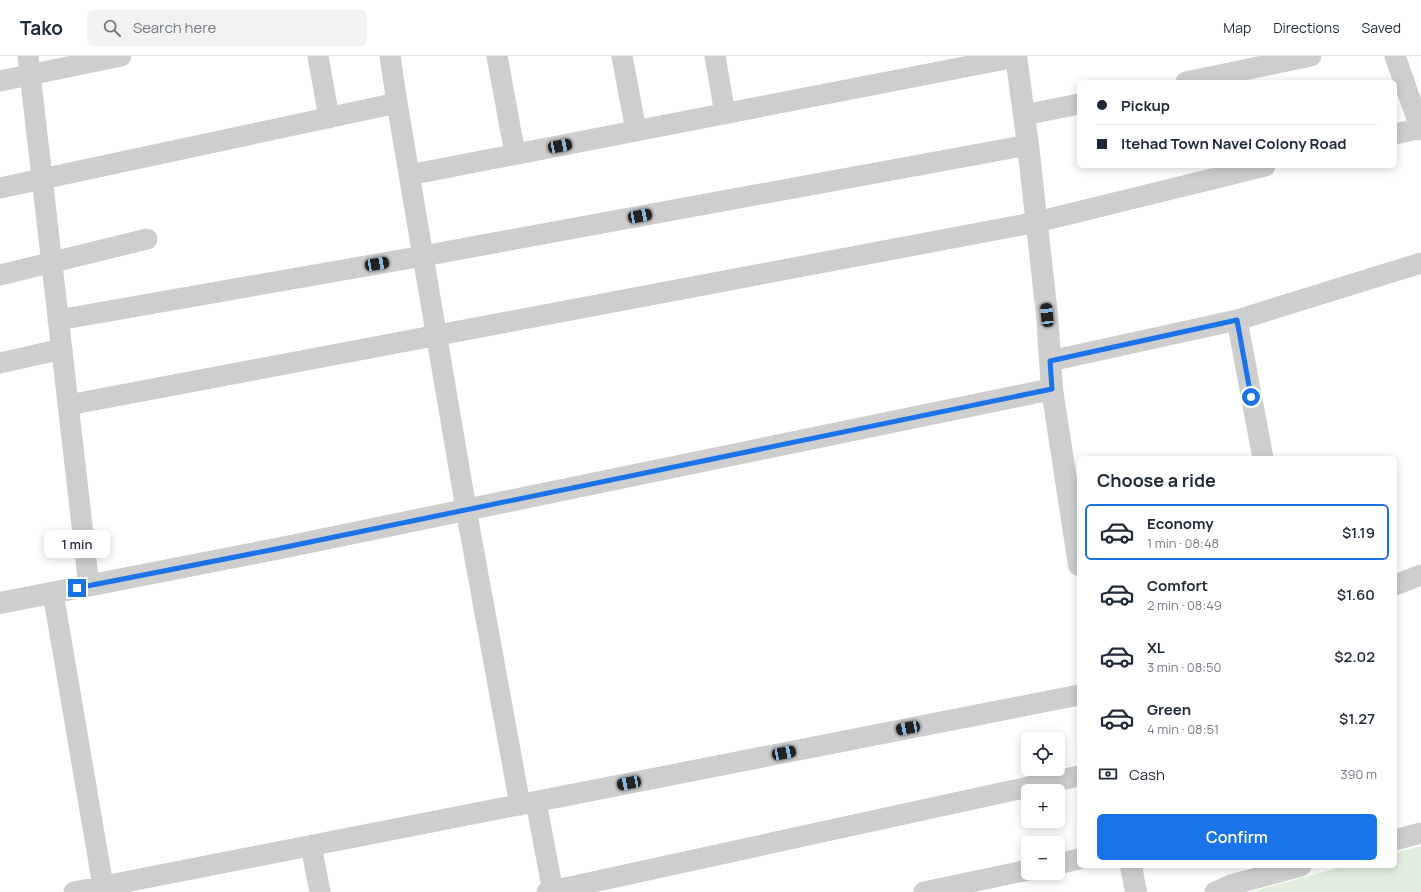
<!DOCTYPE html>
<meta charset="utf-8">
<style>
:root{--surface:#fff;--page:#f2f2f3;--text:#1f2937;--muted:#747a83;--line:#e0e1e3;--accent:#1a73e8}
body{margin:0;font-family:Manrope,sans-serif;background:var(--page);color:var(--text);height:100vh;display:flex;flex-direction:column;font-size:15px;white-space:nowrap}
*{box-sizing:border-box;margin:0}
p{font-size:13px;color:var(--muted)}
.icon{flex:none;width:22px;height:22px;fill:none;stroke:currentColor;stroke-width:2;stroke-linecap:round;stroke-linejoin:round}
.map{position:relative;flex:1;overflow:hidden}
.panel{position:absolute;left:1077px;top:400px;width:320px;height:412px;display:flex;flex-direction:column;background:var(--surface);border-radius:6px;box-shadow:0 2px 10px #0003}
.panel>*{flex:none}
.top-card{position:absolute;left:1077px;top:24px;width:320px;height:88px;border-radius:6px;box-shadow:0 2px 10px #0003;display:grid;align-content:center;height:88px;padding:0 20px;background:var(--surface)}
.tools{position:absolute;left:1021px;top:676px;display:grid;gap:8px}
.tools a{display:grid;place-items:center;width:44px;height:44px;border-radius:6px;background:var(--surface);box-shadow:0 2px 10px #0003;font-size:20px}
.end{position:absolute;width:18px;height:18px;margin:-9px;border:5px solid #1a73e8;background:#fff;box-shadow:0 0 0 2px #fff}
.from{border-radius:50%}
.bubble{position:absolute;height:28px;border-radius:6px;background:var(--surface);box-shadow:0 2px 10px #0003;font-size:13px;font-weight:600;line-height:28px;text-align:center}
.car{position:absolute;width:12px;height:24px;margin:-12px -6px;border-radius:5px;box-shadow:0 0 3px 1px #0007;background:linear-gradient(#222 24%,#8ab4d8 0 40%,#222 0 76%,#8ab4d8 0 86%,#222 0)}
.top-card b{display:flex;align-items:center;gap:14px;height:38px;font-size:15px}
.top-card b+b{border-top:1px solid var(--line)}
.top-card i{width:10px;height:10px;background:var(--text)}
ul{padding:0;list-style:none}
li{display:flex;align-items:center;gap:12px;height:56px;margin:0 8px 6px;padding:0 12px;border:2px solid transparent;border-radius:6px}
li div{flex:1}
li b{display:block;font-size:15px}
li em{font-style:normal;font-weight:600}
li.on{border-color:var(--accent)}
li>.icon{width:36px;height:36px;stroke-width:1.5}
h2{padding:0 20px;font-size:18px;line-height:48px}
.pay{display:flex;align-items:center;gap:10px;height:44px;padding:0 20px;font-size:15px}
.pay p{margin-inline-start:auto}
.primary-button{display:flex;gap:8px;margin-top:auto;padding:8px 20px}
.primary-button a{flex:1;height:46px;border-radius:6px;background:var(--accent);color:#fff;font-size:16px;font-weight:600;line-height:46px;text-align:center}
header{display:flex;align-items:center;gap:24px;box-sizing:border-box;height:56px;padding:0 20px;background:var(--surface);border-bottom:1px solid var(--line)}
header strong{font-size:19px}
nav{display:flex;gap:22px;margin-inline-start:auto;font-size:14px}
.search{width:280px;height:36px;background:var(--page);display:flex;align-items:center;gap:10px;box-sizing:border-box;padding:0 14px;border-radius:6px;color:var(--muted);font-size:15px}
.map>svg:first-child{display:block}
.green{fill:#e2eede}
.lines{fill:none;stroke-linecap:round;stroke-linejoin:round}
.minor{stroke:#cecece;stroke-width:21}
.tertiary{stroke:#cecece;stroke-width:22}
.route{stroke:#1a73e8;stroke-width:5}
</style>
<header>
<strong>Tako</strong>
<div class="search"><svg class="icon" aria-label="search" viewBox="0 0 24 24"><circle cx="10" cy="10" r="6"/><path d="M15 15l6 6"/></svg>Search here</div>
<nav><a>Map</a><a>Directions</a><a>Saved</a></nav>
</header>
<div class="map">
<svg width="1421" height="836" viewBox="0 0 1421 836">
<rect width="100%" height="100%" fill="#fff"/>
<path class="green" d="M 1421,790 L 1421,836 L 1250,836 L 1346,810 L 1395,810 L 1395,797 Z"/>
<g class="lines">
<path class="minor" d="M 28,0 L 89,530
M 318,0 L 329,62
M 390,0 L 397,47 L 466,453 L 520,749
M 497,0 L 515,98
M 622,0 L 636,75
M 715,0 L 725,58
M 1395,0 L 1421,74
M 0,25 L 121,0
M 1186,26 L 1311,0
M 1024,59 L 1079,48
M 1395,78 L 1421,72
M 409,119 L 1016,1
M 0,132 L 397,47
M 0,219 L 147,183
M 58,264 L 423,200 L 1028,89
M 1237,264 L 1263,402
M 1050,305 L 1237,264 L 1421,207
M 0,307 L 62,293
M 68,349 L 1037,166 L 1265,110
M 1395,529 L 1421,519
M 53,537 L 103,830
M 536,746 L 553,836
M 1395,784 L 1421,777
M 311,790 L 320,836
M 1058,808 L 1079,803
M 74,836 L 1079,639
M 547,836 L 1079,720
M 924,836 L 1028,814
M 1215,836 L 1231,829 L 1301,810"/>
<path class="tertiary" d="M 1016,0 L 1028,89 L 1047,259 L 1052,333 L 1079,509
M 0,547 L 281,492 L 1052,333
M 1131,810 L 1136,836"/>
</g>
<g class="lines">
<path class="route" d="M 77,532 L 281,492 L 1052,333 L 1050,305 L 1237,264 L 1251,341"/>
</g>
</svg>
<div class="tools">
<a><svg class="icon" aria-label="locate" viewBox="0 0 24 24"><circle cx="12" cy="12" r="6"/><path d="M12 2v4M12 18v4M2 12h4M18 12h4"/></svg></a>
<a>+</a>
<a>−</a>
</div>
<i class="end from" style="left:1251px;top:341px"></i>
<i class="end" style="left:77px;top:532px"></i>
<div class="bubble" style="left:44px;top:474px;width:66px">1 min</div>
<i class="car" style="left:560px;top:90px;rotate:79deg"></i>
<i class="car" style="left:640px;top:160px;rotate:79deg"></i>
<i class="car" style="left:377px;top:208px;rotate:80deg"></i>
<i class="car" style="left:1047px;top:259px;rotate:354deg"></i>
<i class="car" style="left:908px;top:672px;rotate:259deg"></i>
<i class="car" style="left:784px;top:697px;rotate:79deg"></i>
<i class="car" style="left:629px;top:727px;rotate:259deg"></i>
<div class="top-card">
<b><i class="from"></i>Pickup</b>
<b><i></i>Itehad Town Navel Colony Road</b>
</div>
<section class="panel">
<h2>Choose a ride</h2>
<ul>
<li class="on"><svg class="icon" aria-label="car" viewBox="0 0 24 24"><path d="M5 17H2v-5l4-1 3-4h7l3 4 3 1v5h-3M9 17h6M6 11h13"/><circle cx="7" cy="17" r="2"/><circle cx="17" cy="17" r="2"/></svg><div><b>Economy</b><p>1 min · 08:48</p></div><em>$1.19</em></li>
<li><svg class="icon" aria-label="car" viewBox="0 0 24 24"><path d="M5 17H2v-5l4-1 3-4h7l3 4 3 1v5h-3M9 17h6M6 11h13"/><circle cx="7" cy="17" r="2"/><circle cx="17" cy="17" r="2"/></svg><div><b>Comfort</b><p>2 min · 08:49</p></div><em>$1.60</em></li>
<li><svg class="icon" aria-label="car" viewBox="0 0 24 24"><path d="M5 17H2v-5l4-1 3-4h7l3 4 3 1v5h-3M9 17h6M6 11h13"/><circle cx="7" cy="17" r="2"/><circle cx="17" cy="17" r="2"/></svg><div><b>XL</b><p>3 min · 08:50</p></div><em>$2.02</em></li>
<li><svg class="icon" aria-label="car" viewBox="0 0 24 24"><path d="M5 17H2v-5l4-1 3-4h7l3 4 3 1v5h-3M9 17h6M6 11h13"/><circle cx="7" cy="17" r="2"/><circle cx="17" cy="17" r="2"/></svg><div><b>Green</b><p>4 min · 08:51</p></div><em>$1.27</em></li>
</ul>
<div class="pay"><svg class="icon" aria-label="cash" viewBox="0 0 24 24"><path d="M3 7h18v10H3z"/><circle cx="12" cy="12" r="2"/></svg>Cash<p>390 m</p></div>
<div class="primary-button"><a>Confirm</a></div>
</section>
</div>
